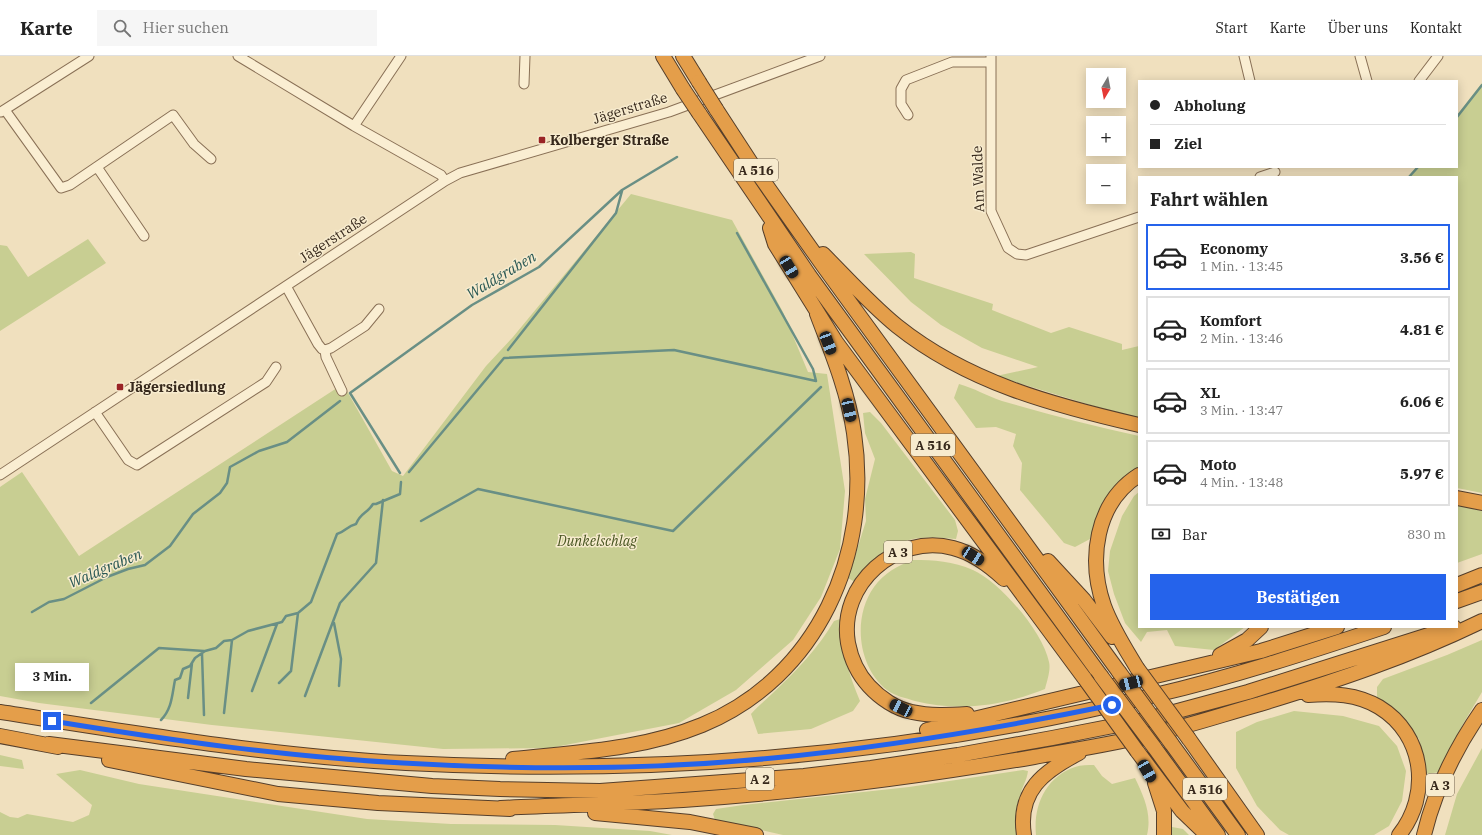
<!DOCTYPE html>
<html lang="de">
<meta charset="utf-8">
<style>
:root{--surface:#fff;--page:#f6f6f6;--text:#222;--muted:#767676;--line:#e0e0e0;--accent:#2563eb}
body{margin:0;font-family:"IBM Plex Serif",serif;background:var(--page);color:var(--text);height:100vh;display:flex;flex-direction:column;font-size:15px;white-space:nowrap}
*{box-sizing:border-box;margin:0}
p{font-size:13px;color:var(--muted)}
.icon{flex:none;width:22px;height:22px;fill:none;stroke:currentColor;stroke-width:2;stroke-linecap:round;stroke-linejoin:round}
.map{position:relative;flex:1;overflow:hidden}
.drawer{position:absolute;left:1138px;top:120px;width:320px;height:452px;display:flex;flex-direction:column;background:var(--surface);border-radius:0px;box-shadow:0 2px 10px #0003}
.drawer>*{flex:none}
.hud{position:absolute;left:1138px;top:24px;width:320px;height:88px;border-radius:0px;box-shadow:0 2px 10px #0003;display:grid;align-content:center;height:88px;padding:0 12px;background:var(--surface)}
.needle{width:26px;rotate:190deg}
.tools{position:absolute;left:1086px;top:12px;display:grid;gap:8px}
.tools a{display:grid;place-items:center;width:40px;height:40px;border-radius:0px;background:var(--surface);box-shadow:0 2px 10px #0003;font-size:20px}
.end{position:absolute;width:18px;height:18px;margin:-9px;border:5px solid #2563eb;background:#fff;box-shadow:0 0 0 2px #fff}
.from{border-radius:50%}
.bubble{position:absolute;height:28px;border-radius:0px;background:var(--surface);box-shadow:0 2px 10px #0003;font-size:13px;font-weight:700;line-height:28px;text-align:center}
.car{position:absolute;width:12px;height:24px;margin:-12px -6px;border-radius:5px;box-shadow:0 0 3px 1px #0007;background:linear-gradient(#222 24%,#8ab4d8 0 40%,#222 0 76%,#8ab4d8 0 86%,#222 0)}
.hud b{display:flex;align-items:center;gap:14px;height:38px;font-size:15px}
.hud b+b{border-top:1px solid var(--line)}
.hud i{width:10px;height:10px;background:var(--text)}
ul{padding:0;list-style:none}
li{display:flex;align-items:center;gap:12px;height:66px;margin:0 8px 6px;padding:0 4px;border:2px solid var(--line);border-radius:0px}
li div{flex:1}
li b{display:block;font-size:15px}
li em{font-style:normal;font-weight:700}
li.on{border-color:var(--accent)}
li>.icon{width:36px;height:36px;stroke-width:1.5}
h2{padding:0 12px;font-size:18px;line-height:48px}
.pay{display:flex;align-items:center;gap:10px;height:44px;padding:0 12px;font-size:15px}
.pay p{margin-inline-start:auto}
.action{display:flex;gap:8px;margin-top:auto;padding:8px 12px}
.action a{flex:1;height:46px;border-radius:0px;background:var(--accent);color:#fff;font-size:16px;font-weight:700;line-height:46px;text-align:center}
header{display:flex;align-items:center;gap:24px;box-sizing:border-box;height:56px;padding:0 20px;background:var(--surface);border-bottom:1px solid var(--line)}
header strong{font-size:19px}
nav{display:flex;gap:22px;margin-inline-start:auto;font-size:14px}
.search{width:280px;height:36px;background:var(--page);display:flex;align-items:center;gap:10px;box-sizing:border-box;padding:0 14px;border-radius:0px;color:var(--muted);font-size:15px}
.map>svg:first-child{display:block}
.green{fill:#c8ce92}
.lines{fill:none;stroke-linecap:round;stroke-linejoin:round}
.stream{stroke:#698f85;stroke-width:2.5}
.minor-casing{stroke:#897056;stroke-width:11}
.highway-casing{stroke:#563f2b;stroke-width:16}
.minor{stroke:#faeed2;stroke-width:9}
.highway{stroke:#e49e4a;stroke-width:14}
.highway-bridge-casing{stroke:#563f2b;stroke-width:16;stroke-linecap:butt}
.highway-bridge{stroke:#e49e4a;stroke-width:14}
.route{stroke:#2563eb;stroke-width:5}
.poi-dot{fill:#9a2426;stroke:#f7ebce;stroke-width:1.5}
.labels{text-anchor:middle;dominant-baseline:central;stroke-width:3;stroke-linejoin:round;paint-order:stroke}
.shield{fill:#f7ebce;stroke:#716351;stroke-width:1}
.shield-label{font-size:13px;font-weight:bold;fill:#37291c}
.street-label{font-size:14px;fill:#37291c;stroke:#f7ebce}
.poi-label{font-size:14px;font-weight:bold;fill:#37291c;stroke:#f7ebce;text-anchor:start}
.park-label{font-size:14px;font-style:italic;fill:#485521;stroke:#f7ebce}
.water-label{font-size:15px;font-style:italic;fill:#2a5854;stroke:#f7ebce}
</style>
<header>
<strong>Karte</strong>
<div class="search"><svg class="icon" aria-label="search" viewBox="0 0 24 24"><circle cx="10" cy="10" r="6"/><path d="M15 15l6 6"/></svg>Hier suchen</div>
<nav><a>Start</a><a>Karte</a><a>Über uns</a><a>Kontakt</a></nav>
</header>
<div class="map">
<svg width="1482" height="779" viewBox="0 0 1482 779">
<rect width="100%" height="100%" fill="#f0e0be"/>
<path class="green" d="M 1482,27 L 1482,437 L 1457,432 L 1457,121 L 1408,121 L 1416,111 L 1457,111 L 1457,59 Z
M 631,138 L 732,164 L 783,256 L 808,316 L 827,318 L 845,435 L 840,493 L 821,541 L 793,584 L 736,634 L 679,667 L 550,692 L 443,693 L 212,669 L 39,647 L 0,640 L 0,431 L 22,416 L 79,500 L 343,328 L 392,415 L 403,420 L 486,310 L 513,281 Z
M 88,183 L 106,207 L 0,275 L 0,189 L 7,190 L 28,221 Z
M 911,196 L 915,198 L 914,222 L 993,248 L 992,254 L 1051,277 L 1069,271 L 1122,288 L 1122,294 L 1139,290 L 1139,362 L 1097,351 L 996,320 L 1038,311 L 982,292 L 941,269 L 911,246 L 864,198 Z
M 959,328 C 974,332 987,340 1002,345 C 1047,358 1093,370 1139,380 L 1139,413 C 1106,435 1102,446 1090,483 L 1075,491 L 1064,487 L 1020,434 L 1022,407 L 1013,390 L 1016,378 L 996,371 L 976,372 L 954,342 Z
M 870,356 L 881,367 L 955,464 L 958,475 L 956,483 C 903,477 889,487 855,526 L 848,522 L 866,465 L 865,443 L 875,403 L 865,377 L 863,357 Z
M 1139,436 L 1139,571 L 1245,571 L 1214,594 L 1175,590 L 1167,574 L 1147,576 L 1141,586 L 1125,567 L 1114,538 L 1108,515 L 1110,495 L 1122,460 L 1134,440 Z
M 1457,449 L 1482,455 L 1482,498 L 1457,507 Z
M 913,504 C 934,504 953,505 973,514 C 1001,527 1043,576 1049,606 C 1051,614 1047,625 1045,633 C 1003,650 959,656 915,645 C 906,642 894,640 887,634 C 858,611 852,562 874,531 C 884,517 897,510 913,504 Z
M 840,563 C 840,592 849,618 860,645 L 853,655 L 811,673 L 758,678 L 751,658 C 759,649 767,643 776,634 C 797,614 819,591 834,565 Z
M 1482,584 L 1482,636 L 1463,668 L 1440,716 L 1426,718 L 1419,683 L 1405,666 L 1377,643 L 1377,631 L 1383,623 L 1447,599 Z
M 1294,655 L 1343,660 L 1379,670 L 1397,690 L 1406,715 L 1402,745 L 1389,770 L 1374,779 L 1289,779 L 1280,774 L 1257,750 L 1236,712 L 1236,676 L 1257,666 Z
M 1482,692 L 1482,779 L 1445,779 L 1457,738 Z
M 0,699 L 22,704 L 24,713 L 0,710 Z
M 1094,709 L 1102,720 L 1112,728 L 1135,722 C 1144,741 1152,758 1147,779 L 1036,779 C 1033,749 1046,721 1075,711 C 1081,709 1088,709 1094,709 Z
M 80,714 L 139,728 L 367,763 L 451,768 L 555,769 L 650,775 L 672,779 L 0,779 L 0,756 L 10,761 L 18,762 L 27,758 L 73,766 L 89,759 L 92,749 L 56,718 Z
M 1023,714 L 1028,715 C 1027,724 1022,731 1020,740 C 1017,753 1019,766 1020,779 L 783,779 L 715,764 L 713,758 L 716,753 L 743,749 L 909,731 Z
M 1172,771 L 1183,773 L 1189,779 L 1172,779 Z"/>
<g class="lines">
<path class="stream" d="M 1457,61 L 1482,29
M 1409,121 L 1418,111
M 508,294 L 616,157 L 622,135
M 409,416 L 504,302 L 674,294 L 816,325 L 813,313 L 737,177
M 400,417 L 350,337 L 472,249 L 539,211 L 622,134 L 677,101
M 421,465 L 478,433 L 673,475 L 821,331
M 32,556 L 49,546 L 64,543 L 107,521 L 128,513 L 145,509 L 170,490 L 193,458 L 220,437 L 227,427 L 230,411 L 259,395 L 287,386 L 340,345
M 334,567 L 341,603 L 339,630
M 202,598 L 204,659
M 279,627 L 291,615 L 298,557
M 252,635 L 277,568
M 305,640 L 340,547 L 376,507 L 383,444
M 188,642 L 192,607
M 91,647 L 159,592 L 204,595
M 224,657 L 232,584
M 161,664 C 172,653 172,639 175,624 L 180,622 L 183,613 L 190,610 L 195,602 L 205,595 L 216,592 L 224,585 L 232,584 L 248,575 L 282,566 L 286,560 L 298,557 L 311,546 L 337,478 C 345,476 347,470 356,468 C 361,456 367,458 373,448 L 376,448 L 400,438 L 401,426"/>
<defs>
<path id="minor" d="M 238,0 L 354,70 L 441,119 L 445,125
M 991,0 L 991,155 L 1008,192 L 1017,198 L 1026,199 L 1139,161
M 1244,0 L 1250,25
M 1360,0 L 1367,25
M 1419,25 L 1438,0
M 524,28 L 525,0
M 5,54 L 61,132 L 70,129 L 173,59 L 194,88 L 211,103
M 1,56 L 89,0
M 908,59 L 901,48 L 901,33 L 906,24 L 952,6 L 991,6
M 354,70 L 401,0
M 97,111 L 144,180
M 1260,121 L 1275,116
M 286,230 L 318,288 L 322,293 L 325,294 L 326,301 L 342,335
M 325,294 L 331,292 L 365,270 L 379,253
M 95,356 L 128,404 L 137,409 L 266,326 L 276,311
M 0,419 L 445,125 L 460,117 L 669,56 L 820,0"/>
<path id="highway" d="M 663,0 L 683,33
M 683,0 L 699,26
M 716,53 L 757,116 L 824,211 L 1119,616
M 699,57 L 809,219 L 1101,620
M 770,172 L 775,188 L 836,286 L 1085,623
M 823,198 C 847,222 870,248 897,270 C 967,326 1052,349 1139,369
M 1457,442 L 1482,447
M 1048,505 L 1084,544 L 1112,581
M 1457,529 L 1482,519
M 1457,545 L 1482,536
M 1220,599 L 1247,584 L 1261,571
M 1137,612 C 1125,592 1112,572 1104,550 C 1088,504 1095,447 1139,419
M 1308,639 C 1333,637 1357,638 1379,651 C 1425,679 1431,739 1399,779
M 0,656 C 135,677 269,700 406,707 C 657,720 910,699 1155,639 C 1232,621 1309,596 1384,571
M 967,658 C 949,659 930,660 912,656 C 896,653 880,642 869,630 C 858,618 851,603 848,587 C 838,528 896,477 953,492 C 973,497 990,510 1004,523
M 927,674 L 1261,595 L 1337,571
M 0,680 L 58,691
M 1189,683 L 1257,779
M 1171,687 L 1238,779
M 49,688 L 246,713 L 432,730 L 500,733 L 600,735 L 804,720 L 871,712 L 958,699 L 1052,682 L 1144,664 L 1248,636 L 1454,571
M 1154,691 L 1218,779
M 1137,695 L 1182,755 L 1207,779
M 513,703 C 577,696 641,694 702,669 C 818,621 872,498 854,377 C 848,336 832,297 817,258
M 109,704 L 278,738 L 378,747 L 510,753
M 1155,727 L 1164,755 L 1164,779
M 501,752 C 562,749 622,748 683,744 C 801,736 917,721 1034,701 C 1073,694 1114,688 1153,678 C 1189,670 1224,658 1260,648 C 1336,625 1410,600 1482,565
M 595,757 L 690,766 L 756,779
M 1024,779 C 1017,735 1044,715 1079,697
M 1424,779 C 1435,733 1455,693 1482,654"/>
</defs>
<use href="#minor" class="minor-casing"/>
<use href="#highway" class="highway-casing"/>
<use href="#minor" class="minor"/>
<use href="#highway" class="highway"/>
<defs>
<path id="highway-bridge" d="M 699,26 L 716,53
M 683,33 L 699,57
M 1137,612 L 1189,683
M 1119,616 L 1171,687
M 1101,620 L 1154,691
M 1085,623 L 1137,695"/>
</defs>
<use href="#highway-bridge" class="highway-bridge-casing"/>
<use href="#highway-bridge" class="highway-bridge"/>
</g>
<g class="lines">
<path class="route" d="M 52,665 C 169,684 286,701 403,707 C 524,714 652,714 773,702 C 887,691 1000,672 1112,649"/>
</g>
<g class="poi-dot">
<rect x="538" y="80" width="8" height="8" rx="2"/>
<rect x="116" y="327" width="8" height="8" rx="2"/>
</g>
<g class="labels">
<g class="shield">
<rect x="734" y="103" width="44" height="22" rx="3"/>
<rect x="911" y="378" width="44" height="22" rx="3"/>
<rect x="884" y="485" width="28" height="22" rx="3"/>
<rect x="746" y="712" width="28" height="22" rx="3"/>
<rect x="1426" y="718" width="28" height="22" rx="3"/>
<rect x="1183" y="722" width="44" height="22" rx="3"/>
</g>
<g class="shield-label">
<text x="756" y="114">A 516</text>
<text x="933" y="389">A 516</text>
<text x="898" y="496">A 3</text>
<text x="760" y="723">A 2</text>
<text x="1440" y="729">A 3</text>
<text x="1205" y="733">A 516</text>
</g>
<g class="street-label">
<text transform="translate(630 52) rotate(-17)">Jägerstraße</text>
<text transform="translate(978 123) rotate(-92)">Am Walde</text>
<text transform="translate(333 182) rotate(-33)">Jägerstraße</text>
</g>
<g class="poi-label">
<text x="550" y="84">Kolberger Straße</text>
<text x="128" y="331">Jägersiedlung</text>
</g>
<g class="park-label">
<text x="597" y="485">Dunkelschlag</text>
</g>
<g class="water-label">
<text transform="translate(501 219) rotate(-31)">Waldgraben</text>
<text transform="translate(105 512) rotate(-23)">Waldgraben</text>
</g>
</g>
</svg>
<div class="tools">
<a><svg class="needle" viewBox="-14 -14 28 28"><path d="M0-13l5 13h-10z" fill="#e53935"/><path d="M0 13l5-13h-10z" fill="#767676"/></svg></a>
<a>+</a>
<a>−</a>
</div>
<i class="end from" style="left:1112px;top:649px"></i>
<i class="end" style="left:52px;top:665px"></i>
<div class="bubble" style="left:15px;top:607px;width:74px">3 Min.</div>
<i class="car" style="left:789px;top:211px;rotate:149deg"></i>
<i class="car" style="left:828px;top:287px;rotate:159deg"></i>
<i class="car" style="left:849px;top:354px;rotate:167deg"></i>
<i class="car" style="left:973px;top:500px;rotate:123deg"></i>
<i class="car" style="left:1131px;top:627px;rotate:256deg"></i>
<i class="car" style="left:901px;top:652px;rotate:296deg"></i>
<i class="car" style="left:1147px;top:715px;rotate:150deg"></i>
<div class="hud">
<b><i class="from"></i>Abholung</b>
<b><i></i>Ziel</b>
</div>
<section class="drawer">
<h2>Fahrt wählen</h2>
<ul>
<li class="on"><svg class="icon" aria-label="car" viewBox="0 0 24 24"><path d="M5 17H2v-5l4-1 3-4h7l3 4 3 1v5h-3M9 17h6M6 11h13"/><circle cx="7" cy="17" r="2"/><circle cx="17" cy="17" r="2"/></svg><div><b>Economy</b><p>1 Min. · 13:45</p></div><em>3.56 €</em></li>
<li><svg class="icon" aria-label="car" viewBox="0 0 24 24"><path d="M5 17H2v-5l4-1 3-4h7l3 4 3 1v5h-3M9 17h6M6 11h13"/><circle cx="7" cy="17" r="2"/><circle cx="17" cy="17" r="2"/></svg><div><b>Komfort</b><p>2 Min. · 13:46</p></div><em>4.81 €</em></li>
<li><svg class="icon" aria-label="car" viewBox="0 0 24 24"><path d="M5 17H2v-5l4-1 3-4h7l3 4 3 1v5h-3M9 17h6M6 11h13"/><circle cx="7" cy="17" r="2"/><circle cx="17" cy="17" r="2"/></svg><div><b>XL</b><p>3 Min. · 13:47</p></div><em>6.06 €</em></li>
<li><svg class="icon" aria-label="car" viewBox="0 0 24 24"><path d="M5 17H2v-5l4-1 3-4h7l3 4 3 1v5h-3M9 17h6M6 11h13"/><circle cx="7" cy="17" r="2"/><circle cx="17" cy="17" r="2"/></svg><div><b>Moto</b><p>4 Min. · 13:48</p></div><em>5.97 €</em></li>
</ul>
<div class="pay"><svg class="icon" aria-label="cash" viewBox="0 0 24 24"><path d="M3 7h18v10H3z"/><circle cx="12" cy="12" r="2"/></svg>Bar<p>830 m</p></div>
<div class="action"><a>Bestätigen</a></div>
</section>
</div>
